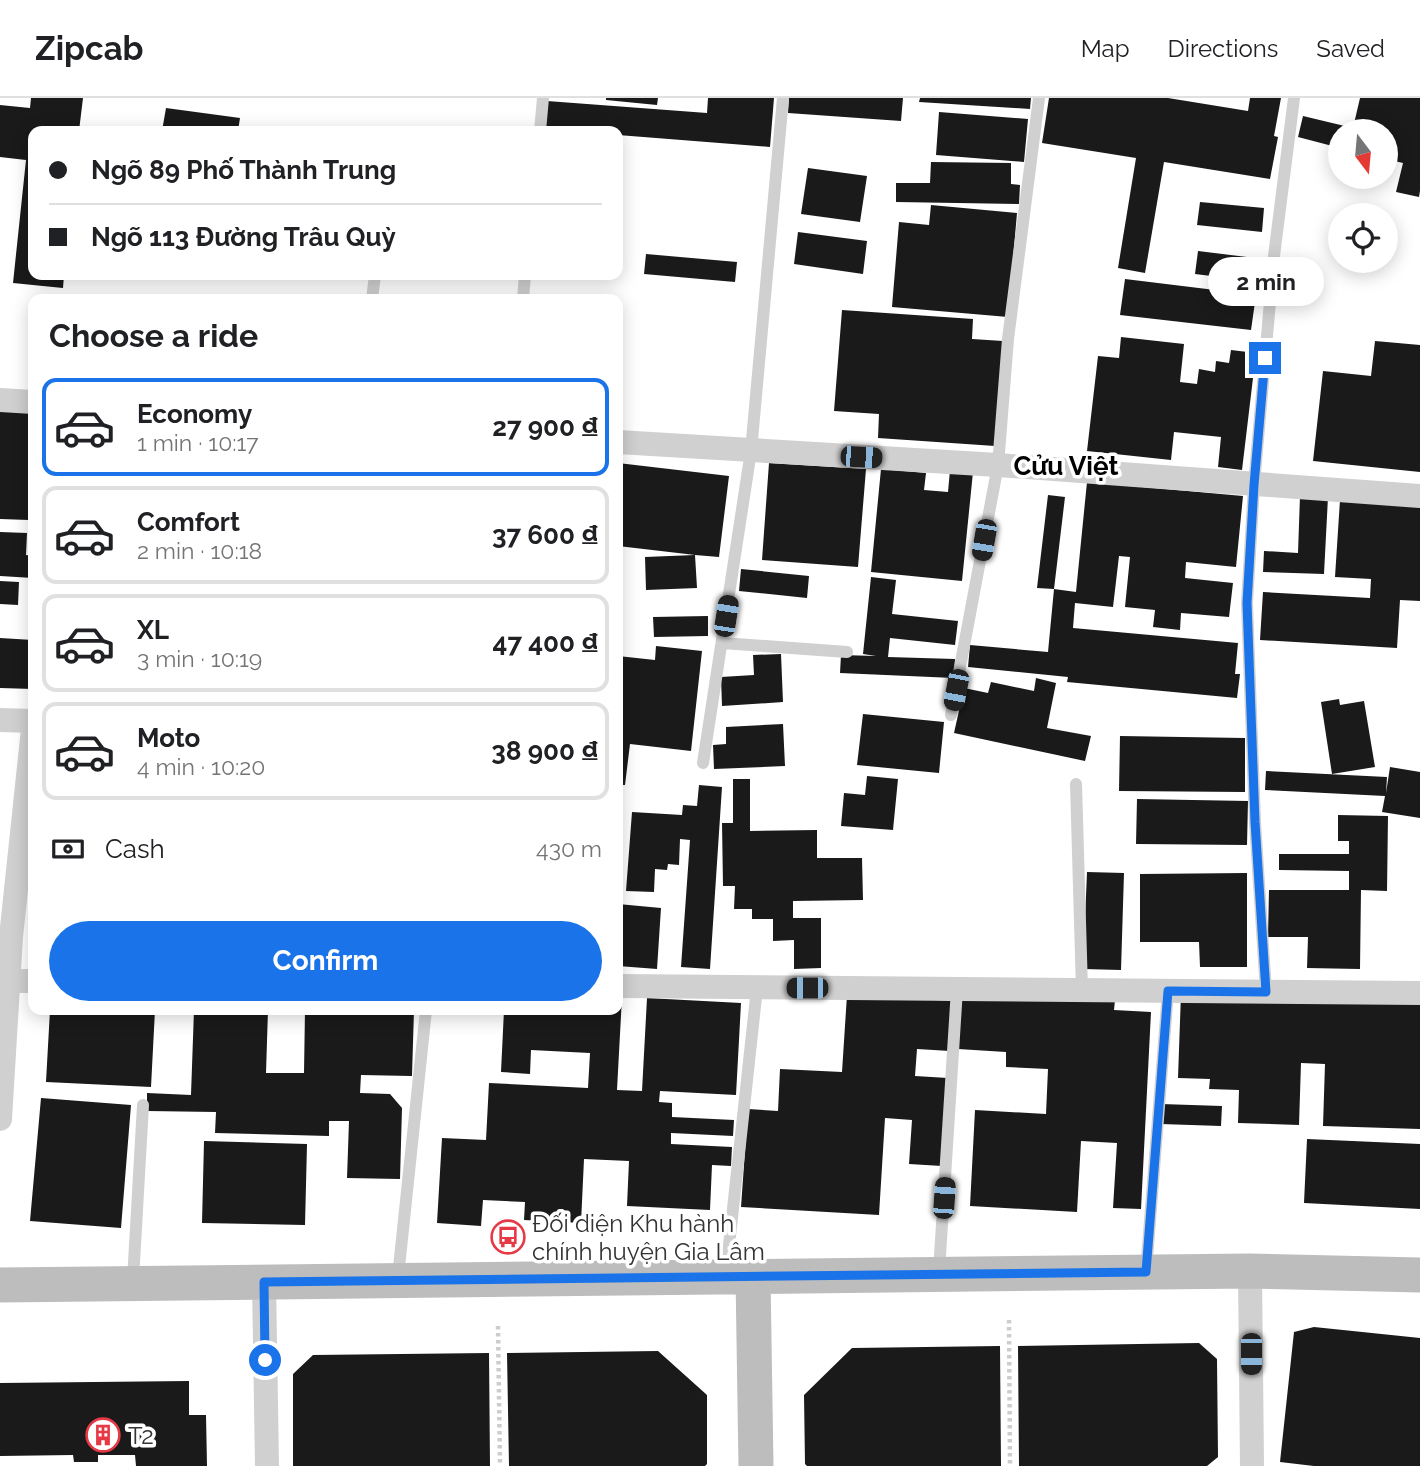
<!DOCTYPE html>
<meta charset="utf-8">
<style>
:root{--surface:#fff;--page:#f6f6f6;--text:#202124;--muted:#757577;--line:#e0e0e0;--accent:#1a73e8}
body{margin:0;font-family:Raleway,sans-serif;background:var(--page);color:var(--text);height:100vh;display:flex;flex-direction:column;font-size:26px;white-space:nowrap}
*{box-sizing:border-box;margin:0}
p{font-size:23px;color:var(--muted)}
.icon{flex:none;width:38px;height:38px;fill:none;stroke:currentColor;stroke-width:2;stroke-linecap:round;stroke-linejoin:round}
.map{position:relative;flex:1;overflow:hidden}
.details{position:absolute;left:28px;top:196px;width:595px;height:721px;display:flex;flex-direction:column;background:var(--surface);border-radius:14px;box-shadow:0 4px 18px #0003}
.details>*{flex:none}
.top-card{position:absolute;left:28px;top:28px;width:595px;height:154px;border-radius:14px;box-shadow:0 4px 18px #0003;display:grid;align-content:center;height:154px;padding:0 21px;background:var(--surface)}
.needle{width:46px;rotate:164deg}
.buttons{position:absolute;left:1328px;top:21px;display:grid;gap:14px}
.buttons a{display:grid;place-items:center;width:70px;height:70px;border-radius:50%;background:var(--surface);box-shadow:0 4px 18px #0003;font-size:35px}
.end{position:absolute;width:32px;height:32px;margin:-16px;border:9px solid #1a73e8;background:#fff;box-shadow:0 0 0 4px #fff}
.from{border-radius:50%}
.bubble{position:absolute;height:49px;border-radius:24px;background:var(--surface);box-shadow:0 4px 18px #0003;font-size:23px;font-weight:700;line-height:49px;text-align:center}
.car{position:absolute;width:21px;height:42px;margin:-21px -10px;border-radius:9px;box-shadow:0 0 5px 2px #0007;background:linear-gradient(#222 24%,#8ab4d8 0 40%,#222 0 76%,#8ab4d8 0 86%,#222 0)}
.top-card b{display:flex;align-items:center;gap:24px;height:66px;font-size:26px}
.top-card b+b{border-top:2px solid var(--line)}
.top-card i{width:18px;height:18px;background:var(--text)}
ul{padding:0;list-style:none}
li{display:flex;align-items:center;gap:21px;height:98px;margin:0 14px 10px;padding:0 7px;border:4px solid var(--line);border-radius:14px}
li div{flex:1}
li b{display:block;font-size:26px}
li em{font-style:normal;font-weight:700}
li.active{border-color:var(--accent)}
li>.icon{width:63px;height:63px;stroke-width:1.5}
h2{padding:0 21px;font-size:32px;line-height:84px}
.pay{display:flex;align-items:center;gap:18px;height:77px;padding:0 21px;font-size:26px}
.pay p{margin-inline-start:auto}
.action{display:flex;gap:14px;margin-top:auto;padding:14px 21px}
.action a{flex:1;height:80px;border-radius:42px;background:var(--accent);color:#fff;font-size:28px;font-weight:700;line-height:80px;text-align:center}
header{display:flex;align-items:center;gap:42px;box-sizing:border-box;height:98px;padding:0 35px;background:var(--surface);border-bottom:2px solid var(--line)}
header strong{font-size:33px}
nav{display:flex;gap:38px;margin-inline-start:auto;font-size:24px}
.map>svg:first-child{display:block}
.building{fill:#1a1a1a}
.lines{fill:none;stroke-linecap:round;stroke-linejoin:round}
.path{stroke:#cdcdcd;stroke-width:4.5;stroke-dasharray:3.5 3.5;stroke-linecap:butt}
.lane{stroke:#d0d0d0;stroke-width:12}
.street{stroke:#d0d0d0;stroke-width:24}
.secondary{stroke:#bdbdbd;stroke-width:35}
.route{stroke:#1a73e8;stroke-width:9}
.labels{text-anchor:middle;dominant-baseline:central;stroke-width:7;stroke-linejoin:round;paint-order:stroke}
.poi-label{font-size:24px;fill:#333;stroke:#fff;text-anchor:start}
.neighbourhood-label{font-size:26px;font-weight:bold;fill:#000;stroke:#fff}
</style>
<header>
<strong>Zipcab</strong>
<nav><a>Map</a><a>Directions</a><a>Saved</a></nav>
</header>
<div class="map">
<svg width="1420" height="1368" viewBox="0 0 1420 1368">
<rect width="100%" height="100%" fill="#fff"/>
<path class="building" d="M 31,0 L 83,0 L 79,33 L 33,33 L 33,177 L 64,177 L 63,190 L 13,185 L 26,62 L 0,59 L 0,7 L 30,10 Z
M 606,0 L 658,0 L 657,7 L 606,2 Z
M 708,0 L 774,0 L 770,49 L 618,37 L 618,33 L 544,32 L 547,3 L 707,15 Z
M 789,0 L 903,0 L 901,23 L 788,15 Z
M 920,0 L 1031,0 L 1030,11 L 919,4 Z
M 1049,0 L 1168,0 L 1248,13 L 1250,0 L 1281,0 L 1274,38 L 1278,39 L 1270,81 L 1164,64 L 1145,175 L 1118,170 L 1136,60 L 1042,45 Z
M 1360,0 L 1420,0 L 1420,93 L 1419,99 L 1396,94 L 1403,65 L 1386,61 L 1386,33 L 1340,33 L 1340,50 L 1298,39 L 1303,18 L 1353,30 Z
M 166,10 L 240,20 L 238,33 L 162,33 Z
M 939,14 L 1028,21 L 1024,64 L 936,57 Z
M 931,64 L 1011,65 L 1011,86 L 1020,87 L 1019,106 L 896,104 L 896,85 L 930,85 Z
M 808,70 L 867,78 L 860,124 L 801,116 Z
M 1200,104 L 1264,110 L 1262,134 L 1197,127 Z
M 931,107 L 1017,115 L 1008,219 L 892,209 L 899,124 L 929,127 Z
M 798,134 L 867,143 L 863,176 L 794,166 Z
M 1198,153 L 1255,160 L 1252,183 L 1195,176 Z
M 646,156 L 737,164 L 735,184 L 644,176 Z
M 1125,181 L 1256,197 L 1251,232 L 1120,217 Z
M 842,212 L 973,221 L 972,241 L 1003,243 L 995,348 L 878,340 L 879,316 L 834,313 Z
M 1121,239 L 1184,246 L 1180,284 L 1197,286 L 1199,271 L 1215,274 L 1216,263 L 1229,265 L 1231,252 L 1256,255 L 1242,372 L 1218,369 L 1221,339 L 1174,334 L 1171,362 L 1087,353 L 1098,258 L 1119,260 Z
M 1375,243 L 1420,247 L 1420,374 L 1313,363 L 1323,273 L 1371,278 Z
M 0,308 L 33,309 L 33,391 L 31,391 L 29,422 L 0,421 Z
M 618,365 L 729,378 L 719,459 L 695,457 L 697,490 L 646,492 L 645,459 L 695,457 L 618,448 Z
M 769,365 L 866,371 L 858,469 L 762,462 Z
M 881,371 L 926,375 L 924,392 L 948,394 L 950,372 L 973,374 L 962,483 L 871,474 Z
M 1087,384 L 1243,398 L 1236,469 L 1186,464 L 1185,480 L 1233,485 L 1229,519 L 1181,515 L 1180,532 L 1153,529 L 1155,512 L 1125,509 L 1130,459 L 1119,458 L 1113,509 L 1075,505 L 1073,530 L 1238,545 L 1235,576 L 1240,576 L 1237,600 L 1067,584 L 1068,579 L 968,569 L 970,547 L 1048,554 L 1054,491 L 1076,494 Z
M 1048,397 L 1065,399 L 1054,491 L 1037,490 Z
M 1300,398 L 1328,399 L 1324,476 L 1263,474 L 1264,453 L 1298,455 Z
M 1340,402 L 1420,407 L 1420,503 L 1400,502 L 1397,550 L 1260,542 L 1263,494 L 1370,500 L 1371,481 L 1335,479 Z
M 0,434 L 27,435 L 26,457 L 33,458 L 33,480 L 0,478 Z
M 741,471 L 809,478 L 807,500 L 739,493 Z
M 871,479 L 896,482 L 892,516 L 958,523 L 955,547 L 890,540 L 888,559 L 955,561 L 954,580 L 840,575 L 841,557 L 876,558 L 863,556 Z
M 0,483 L 19,484 L 18,507 L 0,506 Z
M 708,518 L 708,538 L 654,539 L 653,519 Z
M 0,540 L 33,542 L 33,591 L 0,590 Z
M 656,548 L 702,553 L 691,653 L 630,646 L 625,687 L 618,687 L 618,558 L 655,562 Z
M 781,556 L 783,604 L 722,608 L 721,579 L 754,577 L 753,557 Z
M 1036,580 L 1056,585 L 1047,630 L 1091,638 L 1085,663 L 954,635 L 964,590 L 988,595 L 991,584 L 1034,593 Z
M 1339,601 L 1340,607 L 1364,603 L 1375,669 L 1332,676 L 1321,604 Z
M 863,616 L 944,624 L 939,675 L 857,667 Z
M 783,626 L 785,668 L 714,671 L 713,647 L 726,646 L 726,629 Z
M 1120,638 L 1245,640 L 1245,694 L 1119,693 Z
M 1390,669 L 1420,674 L 1420,720 L 1382,714 L 1385,698 L 1265,692 L 1266,673 L 1387,679 L 1386,695 Z
M 867,678 L 898,681 L 893,732 L 841,728 L 844,695 L 865,697 Z
M 733,681 L 750,681 L 750,733 L 817,732 L 817,760 L 862,760 L 863,802 L 793,803 L 793,820 L 821,820 L 821,870 L 794,871 L 794,842 L 773,843 L 773,821 L 752,821 L 752,811 L 734,811 L 735,788 L 723,788 L 722,725 L 733,725 Z
M 699,687 L 722,689 L 710,871 L 681,869 L 690,742 L 680,741 L 679,767 L 668,766 L 667,772 L 655,771 L 654,794 L 626,793 L 632,714 L 682,717 L 683,707 L 697,708 Z
M 1137,701 L 1248,703 L 1247,747 L 1136,746 Z
M 1338,717 L 1388,718 L 1387,793 L 1361,792 L 1360,871 L 1307,870 L 1308,839 L 1268,839 L 1269,792 L 1349,792 L 1349,773 L 1279,772 L 1279,756 L 1349,756 L 1349,743 L 1338,743 Z
M 1087,774 L 1124,775 L 1121,872 L 1083,871 Z
M 1247,775 L 1247,869 L 1200,869 L 1199,844 L 1140,844 L 1140,776 Z
M 618,806 L 661,810 L 657,871 L 618,868 Z
M 961,895 L 1115,902 L 1114,912 L 1151,914 L 1141,1111 L 1113,1110 L 1117,1045 L 1081,1043 L 1077,1114 L 970,1108 L 975,1012 L 1046,1016 L 1048,971 L 1006,969 L 1006,954 L 958,951 Z
M 1181,895 L 1420,904 L 1420,1031 L 1323,1028 L 1325,966 L 1301,965 L 1299,1027 L 1238,1025 L 1239,992 L 1209,991 L 1210,981 L 1178,980 Z
M 847,897 L 953,903 L 950,953 L 917,951 L 915,978 L 948,980 L 942,1068 L 909,1066 L 912,1022 L 885,1020 L 879,1117 L 741,1109 L 748,1011 L 778,1013 L 780,971 L 842,974 Z
M 618,899 L 622,899 L 617,992 L 642,993 L 647,900 L 741,905 L 736,997 L 660,993 L 659,1004 L 672,1005 L 672,1019 L 734,1022 L 733,1038 L 671,1035 L 671,1046 L 732,1049 L 731,1068 L 712,1067 L 710,1112 L 627,1108 L 629,1063 L 584,1061 L 581,1125 L 524,1122 L 525,1104 L 483,1102 L 481,1128 L 437,1125 L 442,1040 L 486,1042 L 489,985 L 588,990 L 590,955 L 531,952 L 530,976 L 501,974 L 504,912 L 618,912 Z
M 50,912 L 155,912 L 151,989 L 46,984 Z
M 194,912 L 268,912 L 266,975 L 304,975 L 305,912 L 414,912 L 412,978 L 361,977 L 360,995 L 390,996 L 402,1010 L 400,1081 L 347,1080 L 349,1023 L 329,1023 L 329,1038 L 215,1035 L 216,1014 L 147,1013 L 147,995 L 191,997 Z
M 41,1000 L 131,1007 L 121,1130 L 30,1123 Z
M 1161,1006 L 1222,1008 L 1221,1028 L 1161,1026 Z
M 1307,1041 L 1420,1046 L 1420,1111 L 1304,1105 Z
M 204,1043 L 307,1046 L 305,1127 L 202,1125 Z
M 1314,1229 L 1420,1240 L 1420,1368 L 1314,1368 L 1280,1364 L 1294,1234 Z
M 1199,1245 L 1217,1261 L 1218,1359 L 1207,1368 L 1019,1368 L 1018,1248 Z
M 1000,1248 L 1001,1368 L 807,1368 L 805,1366 L 804,1297 L 852,1250 Z
M 658,1253 L 707,1297 L 707,1366 L 705,1368 L 509,1368 L 507,1255 Z
M 489,1255 L 490,1368 L 293,1368 L 293,1276 L 313,1257 Z
M 189,1283 L 189,1317 L 206,1317 L 207,1368 L 136,1368 L 135,1357 L 98,1357 L 98,1364 L 74,1364 L 73,1357 L 0,1358 L 0,1285 Z"/>
<g class="lines">
<path class="path" d="M 1009,1222 L 1010,1368
M 498,1228 L 500,1368"/>
<path class="lane" d="M 540,33 L 543,0
M 372,201 L 375,177
M 523,201 L 525,177
M 722,545 L 847,554
M 951,617 L 998,367 L 1008,241 L 1039,0
M 703,665 L 751,353 L 783,0
M 1076,686 L 1082,892
M 1266,894 L 1255,724 L 1247,505 L 1254,387 L 1274,158 L 1294,0
M 939,1173 L 957,891
M 1146,1174 L 1168,893
M 726,1175 L 757,890
M 398,1179 L 426,912
M 133,1182 L 143,1007"/>
<path class="street" d="M 0,302 L 33,304
M 618,344 L 998,367 L 1420,398
M 0,622 L 33,623
M 8,883 L 33,883
M 618,888 L 1420,895
M 0,1021 L 11,839 L 33,631
M 1250,1173 L 1252,1368
M 264,1184 L 267,1368"/>
<path class="secondary" d="M 753,1178 L 756,1368
M 0,1187 L 1250,1173 L 1420,1177"/>
</g>
<g class="lines">
<path class="route" d="M 265,1262 L 264,1184 L 1146,1174 L 1168,893 L 1266,894 L 1255,724 L 1247,505 L 1254,387 L 1265,260"/>
</g>
<defs>
<symbol id="bus-ring" viewBox="-11 -11 22 22"><circle r="9.5" fill="#fff" stroke="#e63946" stroke-width="1.5"/><path d="M-5-6H5V4H4V6H2V4H-2V6H-4V4H-5ZM-3.5-4V0h7V-4ZM-3.5 1.2v1.5H-2V1.2ZM2 1.2v1.5H3.5V1.2Z" fill="#e63946"/></symbol>
<symbol id="building-ring" viewBox="-11 -11 22 22"><circle r="9.5" fill="#fff" stroke="#e63946" stroke-width="1.5"/><path d="M-4-6H4V6H1V3H-1V6H-4ZM-2.5-4.3h1.7v1.8h-1.7ZM.8-4.3h1.7v1.8H.8ZM-2.5-1h1.7V.8h-1.7ZM.8-1h1.7V.8H.8Z" fill="#e63946"/></symbol>
</defs>
<g fill-rule="evenodd">
<use href="#bus-ring" x="489" y="1120" width="38" height="38"/>
<use href="#building-ring" x="84" y="1318" width="38" height="38"/>
</g>
<g class="labels">
<g class="poi-label">
<text x="532" y="1125">Đối diện Khu hành<tspan x="532" dy="28">chính huyện Gia Lâm</tspan></text>
<text x="128" y="1337">T2</text>
</g>
<g class="neighbourhood-label">
<text x="1066" y="368">Cửu Việt</text>
</g>
</g>
</svg>
<div class="buttons">
<a><svg class="needle" viewBox="-14 -14 28 28"><path d="M0-13l5 13h-10z" fill="#e53935"/><path d="M0 13l5-13h-10z" fill="#757577"/></svg></a>
<a><svg class="icon" aria-label="locate" viewBox="0 0 24 24"><circle cx="12" cy="12" r="6"/><path d="M12 2v4M12 18v4M2 12h4M18 12h4"/></svg></a>
</div>
<i class="end from" style="left:265px;top:1262px"></i>
<i class="end" style="left:1265px;top:260px"></i>
<div class="bubble" style="left:1208px;top:159px;width:116px">2 min</div>
<i class="car" style="left:861px;top:359px;rotate:93deg"></i>
<i class="car" style="left:984px;top:442px;rotate:190deg"></i>
<i class="car" style="left:726px;top:518px;rotate:9deg"></i>
<i class="car" style="left:956px;top:592px;rotate:191deg"></i>
<i class="car" style="left:807px;top:890px;rotate:270deg"></i>
<i class="car" style="left:944px;top:1100px;rotate:4deg"></i>
<i class="car" style="left:1251px;top:1256px;rotate:180deg"></i>
<div class="top-card">
<b><i class="from"></i>Ngõ 89 Phố Thành Trung</b>
<b><i></i>Ngõ 113 Đường Trâu Quỳ</b>
</div>
<section class="details">
<h2>Choose a ride</h2>
<ul>
<li class="active"><svg class="icon" aria-label="car" viewBox="0 0 24 24"><path d="M5 17H2v-5l4-1 3-4h7l3 4 3 1v5h-3M9 17h6M6 11h13"/><circle cx="7" cy="17" r="2"/><circle cx="17" cy="17" r="2"/></svg><div><b>Economy</b><p>1 min · 10:17</p></div><em>27 900 ₫</em></li>
<li><svg class="icon" aria-label="car" viewBox="0 0 24 24"><path d="M5 17H2v-5l4-1 3-4h7l3 4 3 1v5h-3M9 17h6M6 11h13"/><circle cx="7" cy="17" r="2"/><circle cx="17" cy="17" r="2"/></svg><div><b>Comfort</b><p>2 min · 10:18</p></div><em>37 600 ₫</em></li>
<li><svg class="icon" aria-label="car" viewBox="0 0 24 24"><path d="M5 17H2v-5l4-1 3-4h7l3 4 3 1v5h-3M9 17h6M6 11h13"/><circle cx="7" cy="17" r="2"/><circle cx="17" cy="17" r="2"/></svg><div><b>XL</b><p>3 min · 10:19</p></div><em>47 400 ₫</em></li>
<li><svg class="icon" aria-label="car" viewBox="0 0 24 24"><path d="M5 17H2v-5l4-1 3-4h7l3 4 3 1v5h-3M9 17h6M6 11h13"/><circle cx="7" cy="17" r="2"/><circle cx="17" cy="17" r="2"/></svg><div><b>Moto</b><p>4 min · 10:20</p></div><em>38 900 ₫</em></li>
</ul>
<div class="pay"><svg class="icon" aria-label="cash" viewBox="0 0 24 24"><path d="M3 7h18v10H3z"/><circle cx="12" cy="12" r="2"/></svg>Cash<p>430 m</p></div>
<div class="action"><a>Confirm</a></div>
</section>
</div>
